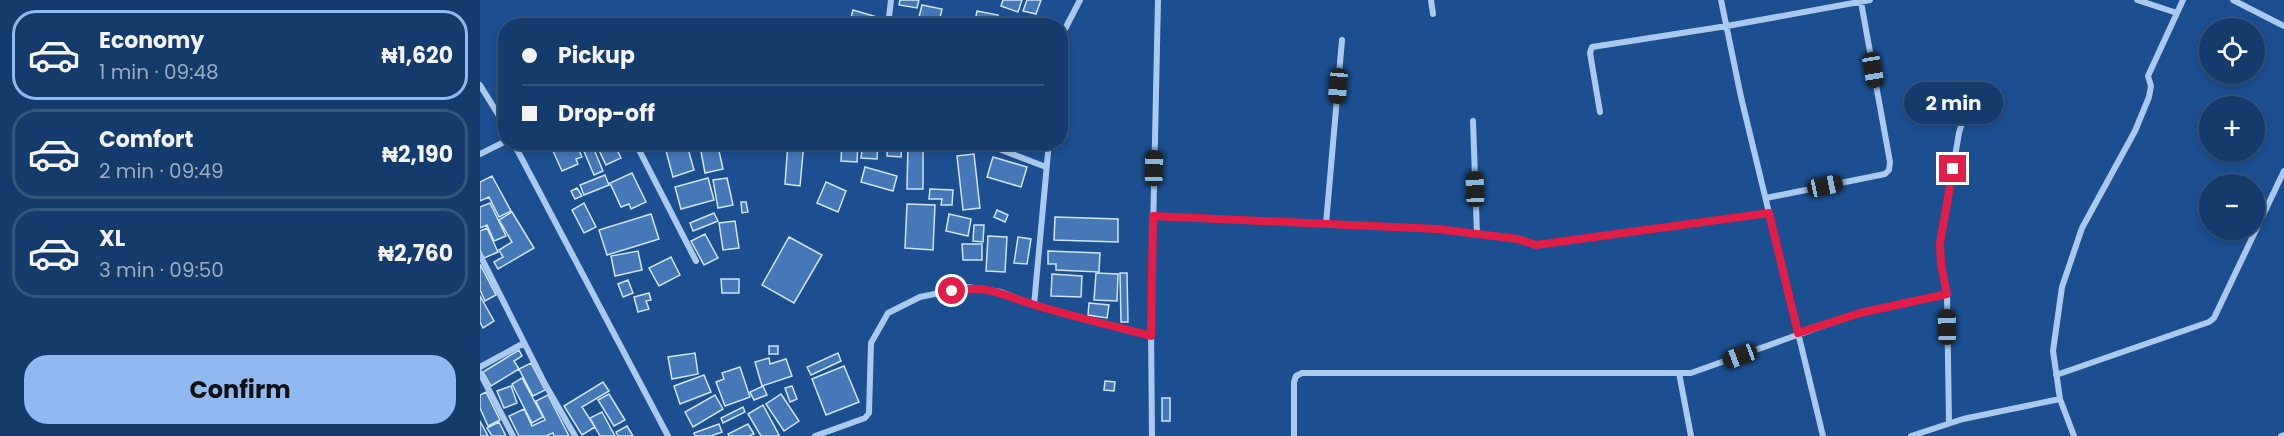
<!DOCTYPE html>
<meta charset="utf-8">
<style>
:root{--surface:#143b6b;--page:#1d4271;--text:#f1f3f6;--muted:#9dadc1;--line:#33557e;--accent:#90b9f0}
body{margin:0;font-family:Poppins,sans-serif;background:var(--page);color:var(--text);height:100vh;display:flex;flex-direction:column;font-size:22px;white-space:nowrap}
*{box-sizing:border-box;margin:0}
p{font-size:20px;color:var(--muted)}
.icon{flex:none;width:33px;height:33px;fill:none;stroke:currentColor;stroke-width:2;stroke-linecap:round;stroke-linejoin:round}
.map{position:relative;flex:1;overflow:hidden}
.details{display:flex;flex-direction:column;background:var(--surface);width:480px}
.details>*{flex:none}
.banner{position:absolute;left:18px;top:18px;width:570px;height:132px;border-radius:24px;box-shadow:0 3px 9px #0003,0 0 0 2px var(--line);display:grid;align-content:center;height:132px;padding:0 24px;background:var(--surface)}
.fabs{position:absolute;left:1719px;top:18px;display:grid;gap:12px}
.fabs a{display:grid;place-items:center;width:66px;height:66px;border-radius:50%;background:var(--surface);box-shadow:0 3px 9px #0003,0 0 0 2px var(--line);font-size:30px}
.end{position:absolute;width:27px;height:27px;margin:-14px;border:8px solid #e11d48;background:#fff;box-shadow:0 0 0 3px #fff}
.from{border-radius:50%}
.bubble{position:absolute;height:42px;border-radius:21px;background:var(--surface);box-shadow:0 3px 9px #0003,0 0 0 2px var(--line);font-size:20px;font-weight:700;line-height:42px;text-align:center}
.car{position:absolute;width:18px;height:36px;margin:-18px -9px;border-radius:8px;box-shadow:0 0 4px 2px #0007;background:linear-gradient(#222 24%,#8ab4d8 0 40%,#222 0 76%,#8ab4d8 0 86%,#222 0)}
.banner b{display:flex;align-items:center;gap:21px;height:57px;font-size:22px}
.banner b+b{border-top:2px solid var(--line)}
.banner i{width:15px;height:15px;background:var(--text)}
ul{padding:10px 0 0;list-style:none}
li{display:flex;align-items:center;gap:18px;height:90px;margin:0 12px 9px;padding:0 12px;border:3px solid var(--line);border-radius:24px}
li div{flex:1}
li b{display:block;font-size:22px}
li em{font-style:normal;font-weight:700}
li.selected{border-color:var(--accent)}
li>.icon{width:54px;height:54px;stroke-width:1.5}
.cta{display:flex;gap:12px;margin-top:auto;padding:12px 24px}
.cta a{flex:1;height:69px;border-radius:24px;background:var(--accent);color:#111;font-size:24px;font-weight:700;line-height:69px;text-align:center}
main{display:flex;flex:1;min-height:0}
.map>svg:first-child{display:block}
.building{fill:#4478b7;stroke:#cfe3fa;stroke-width:1.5}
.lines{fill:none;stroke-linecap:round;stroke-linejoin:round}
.minor{stroke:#a9c9ee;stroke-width:6}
.route{stroke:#e11d48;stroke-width:8}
</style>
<main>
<section class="details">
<ul>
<li class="selected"><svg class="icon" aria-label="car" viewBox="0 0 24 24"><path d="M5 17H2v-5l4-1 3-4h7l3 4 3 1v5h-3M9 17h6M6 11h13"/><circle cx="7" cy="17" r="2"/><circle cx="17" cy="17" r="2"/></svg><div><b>Economy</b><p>1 min · 09:48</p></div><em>₦1,620</em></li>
<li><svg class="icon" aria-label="car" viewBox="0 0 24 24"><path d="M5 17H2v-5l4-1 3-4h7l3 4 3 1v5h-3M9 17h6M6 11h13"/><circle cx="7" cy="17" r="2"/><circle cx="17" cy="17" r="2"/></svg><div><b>Comfort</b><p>2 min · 09:49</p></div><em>₦2,190</em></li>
<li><svg class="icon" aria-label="car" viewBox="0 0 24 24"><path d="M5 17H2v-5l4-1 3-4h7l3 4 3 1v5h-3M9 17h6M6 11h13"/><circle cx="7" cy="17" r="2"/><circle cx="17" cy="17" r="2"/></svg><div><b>XL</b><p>3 min · 09:50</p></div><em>₦2,760</em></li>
</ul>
<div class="cta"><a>Confirm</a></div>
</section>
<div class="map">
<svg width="1804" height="436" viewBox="0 0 1804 436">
<rect width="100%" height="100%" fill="#1b4f8f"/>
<path class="building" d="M 420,0 L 439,0 L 437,8 L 419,5 Z
M 523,0 L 542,0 L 538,12 L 521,6 Z
M 547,0 L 561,0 L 556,14 L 543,11 Z
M 442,5 L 462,9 L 458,26 L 438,21 Z
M 373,10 L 397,17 L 394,26 L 369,26 Z
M 497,11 L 518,15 L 516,26 L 494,26 Z
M 100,142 L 111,142 L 123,171 L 114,175 Z
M 115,142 L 138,142 L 141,149 L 137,150 L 141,158 L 126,165 Z
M 237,142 L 243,169 L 225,173 L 220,146 Z
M 308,142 L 324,142 L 320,186 L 305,184 Z
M 362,142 L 378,142 L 377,162 L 361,161 Z
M 383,142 L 398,142 L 397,159 L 381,158 Z
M 408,142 L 422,142 L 421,157 L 407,156 Z
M 428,142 L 443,142 L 443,189 L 427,189 Z
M 89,144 L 91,148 L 97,145 L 102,157 L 96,159 L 98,164 L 82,171 L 73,151 Z
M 207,145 L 214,170 L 193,177 L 186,151 Z
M 494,154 L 500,208 L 483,210 L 477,156 Z
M 513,157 L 547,167 L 541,187 L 507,177 Z
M 385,167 L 417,176 L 413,191 L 381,182 Z
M 152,173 L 166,202 L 151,209 L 149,204 L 141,207 L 130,183 Z
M 125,175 L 129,185 L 104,195 L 100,185 Z
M 12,176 L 31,211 L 19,217 L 9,197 L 0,201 L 0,182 Z
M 228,178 L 234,200 L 201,209 L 195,187 Z
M 247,178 L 253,205 L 238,208 L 233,180 Z
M 346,182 L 366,191 L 358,212 L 337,203 Z
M 97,188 L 102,196 L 95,199 L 91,191 Z
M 450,189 L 473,190 L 472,205 L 461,205 L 462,199 L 449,199 Z
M 261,202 L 266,202 L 268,212 L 262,213 Z
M 10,203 L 26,236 L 14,241 L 7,225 L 0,228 L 0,207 Z
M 104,203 L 116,227 L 104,233 L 92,210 Z
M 427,204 L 455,205 L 453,250 L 425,248 Z
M 517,210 L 528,215 L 525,222 L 514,217 Z
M 32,212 L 54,248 L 18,269 L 14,262 L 23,257 L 19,250 L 32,242 L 19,220 Z
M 234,213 L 238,221 L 213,231 L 210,223 Z
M 171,214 L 179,239 L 127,255 L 119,230 Z
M 469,214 L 491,219 L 488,236 L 466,231 Z
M 575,217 L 638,219 L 638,242 L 574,240 Z
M 255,221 L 259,248 L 243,250 L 239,223 Z
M 494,225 L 504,225 L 503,242 L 493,241 Z
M 7,228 L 18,252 L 4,258 L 0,250 L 0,231 Z
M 225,234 L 238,258 L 224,265 L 211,241 Z
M 508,236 L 527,237 L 525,272 L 506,271 Z
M 309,237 L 342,255 L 314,303 L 282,285 Z
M 538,237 L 551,239 L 547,264 L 534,263 Z
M 482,244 L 502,244 L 502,260 L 483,260 Z
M 158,251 L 162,270 L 135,276 L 131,256 Z
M 568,251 L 620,253 L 619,272 L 576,270 L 576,264 L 568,264 Z
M 191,257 L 200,275 L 179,286 L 169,268 Z
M 0,264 L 16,295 L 5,301 L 0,290 Z
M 616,273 L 638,274 L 637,301 L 614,300 Z
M 640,273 L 647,273 L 648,322 L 641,322 Z
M 572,274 L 602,276 L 601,297 L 571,296 Z
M 241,279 L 259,279 L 259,293 L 242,293 Z
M 148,280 L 153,293 L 143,297 L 138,284 Z
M 169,293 L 171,300 L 166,301 L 169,309 L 158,312 L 154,297 Z
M 0,296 L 14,321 L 3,328 L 0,322 Z
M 609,303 L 629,305 L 627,318 L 608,315 Z
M 289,346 L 298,346 L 298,354 L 289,354 Z
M 39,350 L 42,356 L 34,361 L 39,369 L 11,386 L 3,372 Z
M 215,353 L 218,374 L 192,379 L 188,357 Z
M 358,353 L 361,361 L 331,375 L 327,367 Z
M 289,358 L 290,364 L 306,359 L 312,376 L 282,386 L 275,362 Z
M 51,363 L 65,390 L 53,396 L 39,369 Z
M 364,366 L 379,402 L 346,415 L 332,379 Z
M 260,367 L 270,397 L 245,406 L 236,382 L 244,379 L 242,373 Z
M 224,375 L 231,392 L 200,404 L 194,386 Z
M 42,378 L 63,417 L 52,423 L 32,384 Z
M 625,381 L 635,382 L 634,391 L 624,390 Z
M 123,382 L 129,391 L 102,407 L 115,427 L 102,435 L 84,406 Z
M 31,386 L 37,403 L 24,408 L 17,391 Z
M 283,386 L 287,395 L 274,400 L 270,392 Z
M 312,386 L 317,399 L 310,402 L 305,388 Z
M 6,392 L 20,420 L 8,426 L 0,408 L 0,395 Z
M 129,394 L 145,420 L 134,426 L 118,400 Z
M 301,394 L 319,421 L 304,431 L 286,404 Z
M 68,395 L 89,436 L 74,436 L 73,433 L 66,436 L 39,436 L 29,416 L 44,409 L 52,426 L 65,420 L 56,401 Z
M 235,395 L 243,409 L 213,427 L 205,412 Z
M 682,398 L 690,398 L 690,421 L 682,421 Z
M 283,405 L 299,435 L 297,436 L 281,436 L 268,414 Z
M 263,407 L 265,412 L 243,423 L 241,418 Z
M 122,412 L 135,436 L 120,436 L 110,418 Z
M 0,421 L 8,436 L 0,436 Z
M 19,422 L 26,436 L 12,436 L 7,428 Z
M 239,424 L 242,432 L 231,436 L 215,436 L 214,433 Z
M 268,424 L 274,434 L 269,436 L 249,436 L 248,434 Z
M 147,426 L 153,436 L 138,436 L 136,432 Z"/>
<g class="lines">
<path class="minor" d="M 951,0 L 953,14
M 1241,0 L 1261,97 L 1343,436
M 1657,0 L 1697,13
M 1753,0 L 1804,26
M 408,26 L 411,0
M 580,33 L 585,29 L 600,0
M 0,85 L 26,127
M 1120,112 L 1110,53 L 1112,47 L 1247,26 L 1390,0
M 993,121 L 997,234
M 33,142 L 188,436
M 155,142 L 216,261
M 501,142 L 566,167
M 0,154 L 26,141
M 1286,198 L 1405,174 L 1409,170 L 1410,162 L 1381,2
M 673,216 L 957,229 L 1038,239 L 1056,245 L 1289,213
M 846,224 L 862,40
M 0,255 L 65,384 L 95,436
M 554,305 L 569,142
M 0,367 L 44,343
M 0,373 L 33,436
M 1199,373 L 1211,436
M 1576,375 L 1729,322 L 1734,318 L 1804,171
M 1469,423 L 1467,294 L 1461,264 L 1460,243 L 1479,133 L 1491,93
M 335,436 L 385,418 L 389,413 L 391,343 L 408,313 L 440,297 L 488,287 L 521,292 L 554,305 L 671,336
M 672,436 L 671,326 L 678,0
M 814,436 L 814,382 L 816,376 L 822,373 L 1211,373 L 1379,313 L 1467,294
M 1431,436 L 1483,419 L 1580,399
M 1594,436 L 1580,399 L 1573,351 L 1582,287 L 1602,228 L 1655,131 L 1669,97 L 1671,86 L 1668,76 L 1703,0
M 1801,436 L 1804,435"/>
</g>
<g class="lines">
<path class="route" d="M 472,291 C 508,283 525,297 558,306 C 595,317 633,326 671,336 L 673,216 L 957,229 L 1038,239 L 1056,245 L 1289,213 L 1318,333 L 1380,313 L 1467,294 L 1461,264 L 1460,243 L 1473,169"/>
</g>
</svg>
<div class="fabs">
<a><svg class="icon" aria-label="locate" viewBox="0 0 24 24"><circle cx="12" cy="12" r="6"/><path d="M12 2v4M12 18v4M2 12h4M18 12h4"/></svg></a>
<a>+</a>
<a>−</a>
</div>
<i class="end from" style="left:472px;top:291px"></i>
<i class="end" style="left:1473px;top:169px"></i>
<div class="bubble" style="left:1424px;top:82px;width:99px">2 min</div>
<i class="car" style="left:1393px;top:70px;rotate:170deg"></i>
<i class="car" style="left:858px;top:86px;rotate:185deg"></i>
<i class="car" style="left:674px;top:168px;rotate:1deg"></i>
<i class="car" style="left:1345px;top:186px;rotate:78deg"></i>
<i class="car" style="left:995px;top:189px;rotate:358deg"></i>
<i class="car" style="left:1467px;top:327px;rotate:359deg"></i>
<i class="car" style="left:1260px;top:356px;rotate:249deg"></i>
<div class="banner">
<b><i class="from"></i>Pickup</b>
<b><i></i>Drop-off</b>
</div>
</div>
</main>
